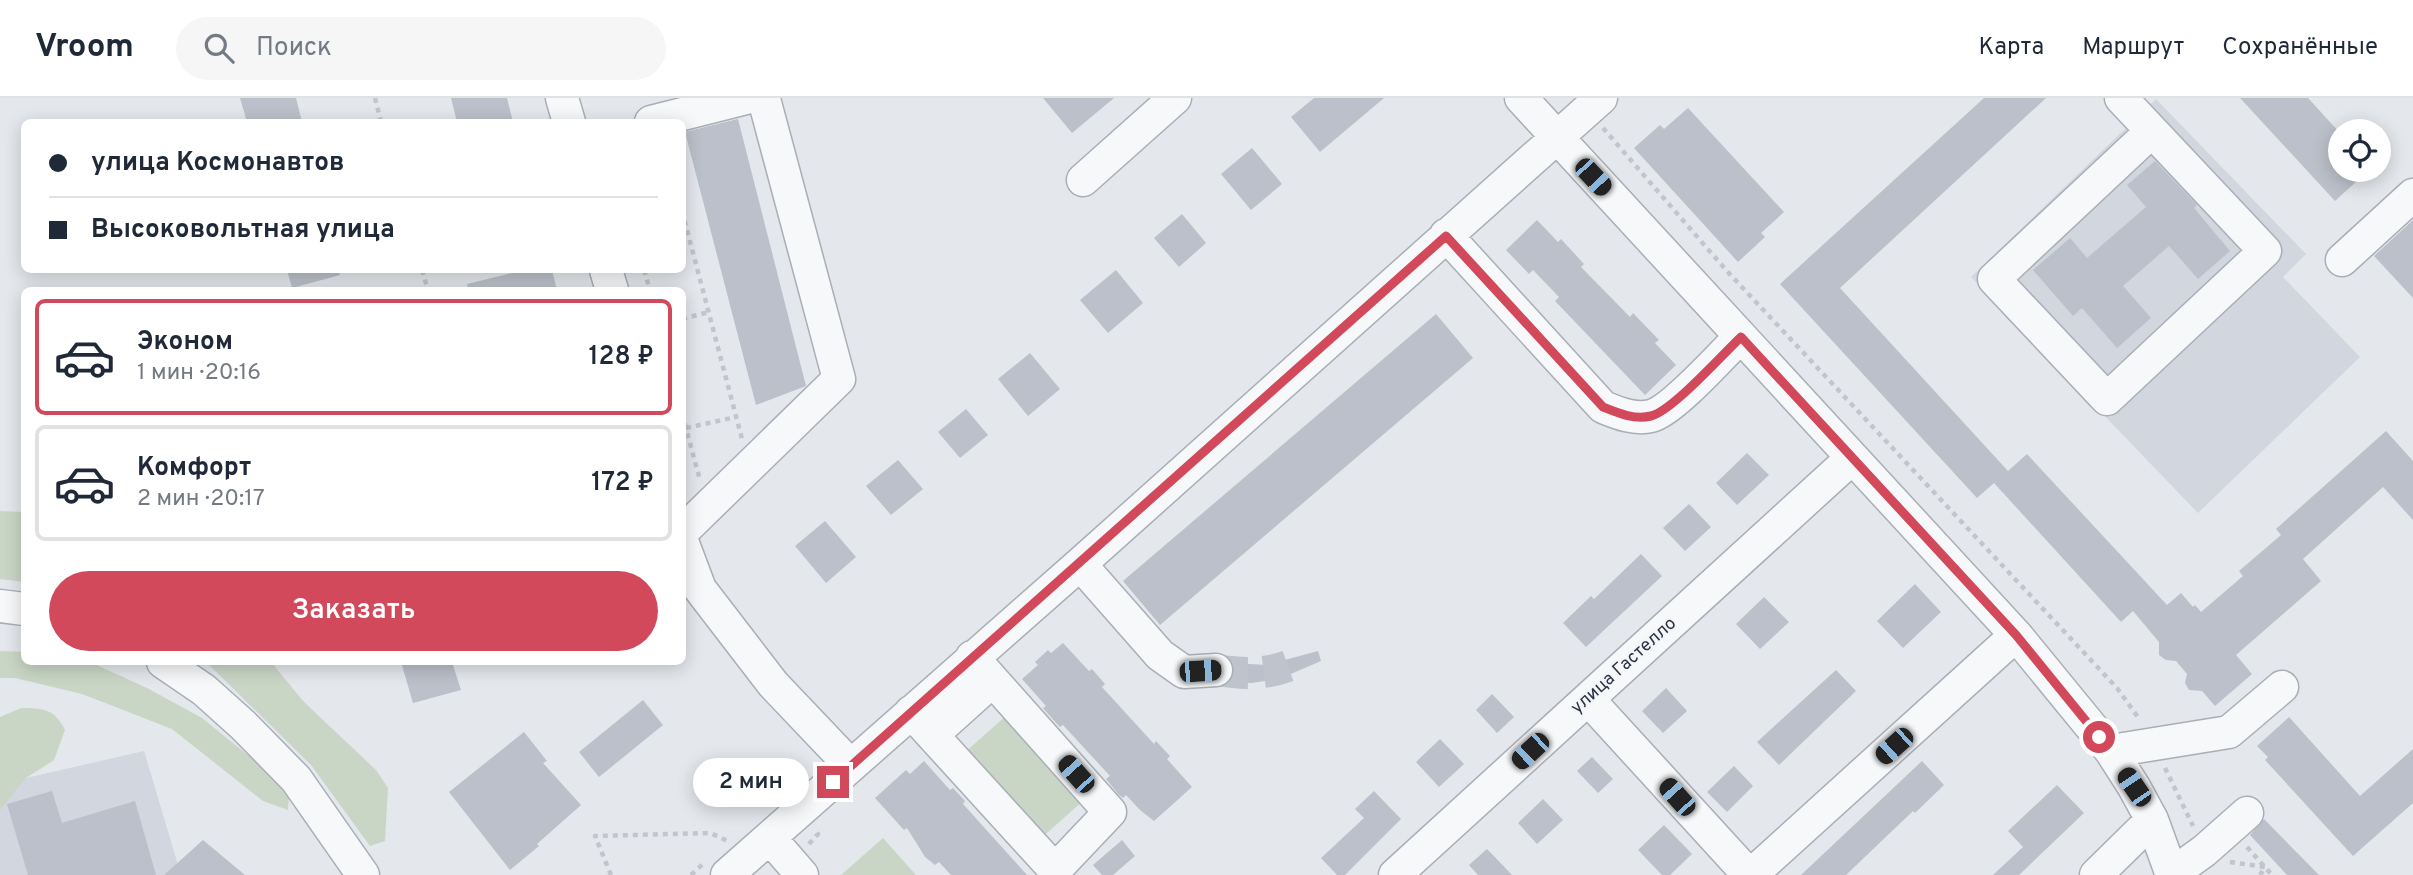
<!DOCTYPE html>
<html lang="ru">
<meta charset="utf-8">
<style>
:root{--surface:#fff;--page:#f6f6f7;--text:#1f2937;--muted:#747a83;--line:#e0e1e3;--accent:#d1495b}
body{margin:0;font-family:Overpass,sans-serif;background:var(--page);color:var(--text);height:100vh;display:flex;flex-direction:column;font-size:26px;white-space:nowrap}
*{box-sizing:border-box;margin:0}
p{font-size:23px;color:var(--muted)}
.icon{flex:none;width:38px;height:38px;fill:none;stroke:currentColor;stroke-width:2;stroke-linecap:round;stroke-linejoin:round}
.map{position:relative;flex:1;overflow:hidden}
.sheet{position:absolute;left:21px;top:189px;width:665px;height:378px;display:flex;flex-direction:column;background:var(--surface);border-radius:10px;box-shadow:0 4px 18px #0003}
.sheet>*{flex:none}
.banner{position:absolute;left:21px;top:21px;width:665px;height:154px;border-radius:10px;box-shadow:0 4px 18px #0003;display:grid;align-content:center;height:154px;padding:0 28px;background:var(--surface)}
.controls{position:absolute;left:2328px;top:21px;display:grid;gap:14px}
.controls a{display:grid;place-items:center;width:63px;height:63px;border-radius:50%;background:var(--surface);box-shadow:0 4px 18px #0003;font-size:35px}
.end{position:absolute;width:32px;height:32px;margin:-16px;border:9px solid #d1495b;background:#fff;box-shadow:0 0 0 4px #fff}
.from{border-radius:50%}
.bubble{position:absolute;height:49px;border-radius:24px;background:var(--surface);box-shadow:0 4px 18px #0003;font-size:23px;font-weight:600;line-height:49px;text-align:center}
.car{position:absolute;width:21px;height:42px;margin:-21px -10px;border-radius:9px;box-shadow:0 0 5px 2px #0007;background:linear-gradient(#222 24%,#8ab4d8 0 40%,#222 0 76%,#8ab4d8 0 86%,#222 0)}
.banner b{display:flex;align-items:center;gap:24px;height:66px;font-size:26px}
.banner b+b{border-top:2px solid var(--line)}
.banner i{width:18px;height:18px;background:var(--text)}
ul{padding:12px 0 0;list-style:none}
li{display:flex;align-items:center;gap:21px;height:116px;margin:0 14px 10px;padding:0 14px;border:4px solid var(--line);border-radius:10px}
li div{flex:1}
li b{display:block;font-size:26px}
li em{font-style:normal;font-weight:600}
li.selected{border-color:var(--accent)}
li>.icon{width:63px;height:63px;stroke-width:1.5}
.action{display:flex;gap:14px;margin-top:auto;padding:14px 28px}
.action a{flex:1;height:80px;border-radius:42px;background:var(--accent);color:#fff;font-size:28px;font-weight:600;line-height:80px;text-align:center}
header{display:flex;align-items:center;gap:42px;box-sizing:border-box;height:98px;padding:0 35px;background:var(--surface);border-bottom:2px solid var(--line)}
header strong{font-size:33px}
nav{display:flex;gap:38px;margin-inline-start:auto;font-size:24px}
.search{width:490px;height:63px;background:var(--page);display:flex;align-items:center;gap:18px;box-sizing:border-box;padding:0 24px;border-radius:38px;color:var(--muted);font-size:26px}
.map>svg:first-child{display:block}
.built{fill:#d2d6de}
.green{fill:#c9d6c5}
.building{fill:#bbc0ca}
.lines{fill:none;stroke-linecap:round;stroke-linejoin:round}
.minor-tunnel{stroke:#bfc3cb;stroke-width:32;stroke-dasharray:32 16;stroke-linecap:butt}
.minor-casing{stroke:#a9aeb7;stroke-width:35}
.path{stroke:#c2c5cb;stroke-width:4.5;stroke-dasharray:5 5;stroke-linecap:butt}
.minor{stroke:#f7f8fa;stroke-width:32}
.route{stroke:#d1495b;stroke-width:9}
.labels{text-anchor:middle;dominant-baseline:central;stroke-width:5;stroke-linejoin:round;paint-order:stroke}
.street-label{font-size:18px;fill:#2b3445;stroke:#f4f6f9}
</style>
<header>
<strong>Vroom</strong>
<div class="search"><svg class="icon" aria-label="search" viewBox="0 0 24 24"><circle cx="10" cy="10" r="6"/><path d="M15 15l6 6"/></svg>Поиск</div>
<nav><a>Карта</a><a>Маршрут</a><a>Сохранённые</a></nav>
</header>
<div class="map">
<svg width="2413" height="777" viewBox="0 0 2413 777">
<rect width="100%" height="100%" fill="#e4e7ec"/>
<path class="built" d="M 2156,1 L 2306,156 L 2283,179 L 2360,259 L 2198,415 L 1971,179 Z
M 144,653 L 181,777 L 0,777 L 0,686 Z"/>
<path class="green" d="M 0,413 L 24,414 L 24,484 L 0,481 Z
M 0,553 L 24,554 L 24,564 L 90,564 L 147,590 L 202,620 L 260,667 L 289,696 L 288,712 L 263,703 L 172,631 L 82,596 L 15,580 L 0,580 Z
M 206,564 L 271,564 L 304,604 L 376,672 L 388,690 L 385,743 L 370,748 L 311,667 Z
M 21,610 C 43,610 55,611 65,632 L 54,662 L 26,680 L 0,712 L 0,619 Z
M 1008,616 L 1084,702 L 1039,742 L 963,656 Z
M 883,740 L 916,777 L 841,777 Z"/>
<path class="building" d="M 240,0 L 296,0 L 302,24 L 247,24 Z
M 451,0 L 507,0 L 513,24 L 457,24 Z
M 1043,0 L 1114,0 L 1072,35 Z
M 1314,0 L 1384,0 L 1320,54 L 1291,19 Z
M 1984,0 L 2046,0 L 1840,190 L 2008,373 L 2027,356 L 2167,507 L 2181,495 L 2193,509 L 2195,507 L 2201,514 L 2243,478 L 2239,473 L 2281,437 L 2276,431 L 2386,333 L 2413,363 L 2413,422 L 2383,389 L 2303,461 L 2321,483 L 2236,557 L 2252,576 L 2215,608 L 2202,593 L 2189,592 L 2185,585 L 2187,576 L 2176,563 L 2166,562 L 2159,557 L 2159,544 L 2133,513 L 2121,524 L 1994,385 L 1977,400 L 1780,186 Z
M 2240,0 L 2308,0 L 2340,35 L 2340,72 L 2369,72 L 2335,103 Z
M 1688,10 L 1784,114 L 1761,135 L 1765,139 L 1738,164 L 1634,50 L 1660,27 L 1664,31 Z
M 738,21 L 806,288 L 756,307 L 685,34 Z
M 1252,50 L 1282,86 L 1251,112 L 1221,76 Z
M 2155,63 L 2197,107 L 2194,110 L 2230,153 L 2198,181 L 2169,148 L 2123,188 L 2151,220 L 2117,250 L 2082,210 L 2073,218 L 2033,172 L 2070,140 L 2087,160 L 2146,109 L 2127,87 Z
M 1182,116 L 1206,145 L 1179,169 L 1154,140 Z
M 1537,122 L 1558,144 L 1561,141 L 1584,166 L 1581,169 L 1630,219 L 1633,215 L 1659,242 L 1655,245 L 1676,267 L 1645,297 L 1555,203 L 1559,199 L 1533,172 L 1529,176 L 1506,152 Z
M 2413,122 L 2413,200 L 2374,158 Z
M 287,172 L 339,172 L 340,177 L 292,190 Z
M 525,172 L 552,172 L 557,192 L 468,192 L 467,186 Z
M 1116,172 L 1143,205 L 1108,235 L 1080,202 Z
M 1436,216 L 1473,260 L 1160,527 L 1123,483 Z
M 1030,255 L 1060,291 L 1028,318 L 998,281 Z
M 966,311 L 988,337 L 960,360 L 938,334 Z
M 1747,355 L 1769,377 L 1737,407 L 1716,385 Z
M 898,362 L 923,391 L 891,417 L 866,388 Z
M 1689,406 L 1711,429 L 1685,453 L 1663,430 Z
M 825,423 L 856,459 L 826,485 L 795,448 Z
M 1641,456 L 1662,478 L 1586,549 L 1563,525 L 1591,498 L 1594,501 Z
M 1915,486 L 1941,514 L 1903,550 L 1877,523 Z
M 1764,499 L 1789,524 L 1760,551 L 1736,526 Z
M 1063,545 L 1089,573 L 1092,571 L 1105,586 L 1102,589 L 1154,646 L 1156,643 L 1170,658 L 1167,661 L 1192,689 L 1154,723 L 1140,712 L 1126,697 L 1123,700 L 1119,697 L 1106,681 L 1110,678 L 1063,627 L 1060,629 L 1057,626 L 1043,610 L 1046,608 L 1022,581 L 1038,567 L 1035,564 L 1048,552 L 1051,555 Z
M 1318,553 L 1321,563 L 1279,581 L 1251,585 L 1230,583 L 1234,572 L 1233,565 L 1266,567 Z
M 401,564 L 452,564 L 461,592 L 413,605 Z
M 1836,572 L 1856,593 L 1779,667 L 1757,644 Z
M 1666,590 L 1687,613 L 1663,635 L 1642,613 Z
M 1492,596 L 1514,619 L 1497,635 L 1476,612 Z
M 643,602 L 663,627 L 599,679 L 579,654 Z
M 2289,619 L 2360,698 L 2413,651 L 2413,705 L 2353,758 L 2265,662 L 2268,659 L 2257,648 Z
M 524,634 L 547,663 L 543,665 L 581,707 L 537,746 L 539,748 L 510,772 L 449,694 Z
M 1440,641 L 1464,666 L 1439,689 L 1416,664 Z
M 1592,659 L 1613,681 L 1598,695 L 1577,673 Z
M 924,663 L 950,692 L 953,690 L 965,703 L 963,706 L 1027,777 L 951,777 L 939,764 L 935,767 L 925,759 L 907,730 L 904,732 L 875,700 L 906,672 L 910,676 Z
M 1922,663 L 1944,687 L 1915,715 L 1913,713 L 1846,777 L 1801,777 Z
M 1734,668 L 1753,688 L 1727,714 L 1707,694 Z
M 2057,687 L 2084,715 L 2019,777 L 1993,777 L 2023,749 L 2008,733 Z
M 52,693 L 62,725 L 135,703 L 156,777 L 28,777 L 7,706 Z
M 1374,693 L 1401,721 L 1345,777 L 1337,777 L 1321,760 L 1364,720 L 1355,711 Z
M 1543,701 L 1563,722 L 1537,746 L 1518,725 Z
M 2264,721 L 2319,777 L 2287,777 L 2250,737 Z
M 1664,727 L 1692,756 L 1670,777 L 1662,777 L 1638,752 Z
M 203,742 L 245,777 L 164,777 Z
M 1122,742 L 1135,758 L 1113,777 L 1102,777 L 1093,767 Z
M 1487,751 L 1512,777 L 1478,777 L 1469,767 Z"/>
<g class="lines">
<path class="minor-tunnel" d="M 1216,572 C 1242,576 1263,577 1288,568"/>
<defs>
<path id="minor" d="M 562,0 L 569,24
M 1521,0 L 2016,537 L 2111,653 L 2134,689 L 2152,722 L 2172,777
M 2121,0 L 2265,153 L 2107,301 L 1994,181 L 2152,33
M 651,24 L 746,0
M 1083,82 L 1175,0
M 1446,137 L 1603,309 C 1618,315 1634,322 1651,318 C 1672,313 1722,257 1740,239
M 2342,162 L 2413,97
M 606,172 L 612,192
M 682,434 L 839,281 L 764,1 L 761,0
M 682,443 L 700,491 L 773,586 L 851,668
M 1080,466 L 1160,557 L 1184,574 L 1216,572
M 0,508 L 24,511
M 163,564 L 204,592 L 243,627 L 296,681 L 363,777
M 1588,601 L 1749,777
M 911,614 L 1055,772 L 1110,714 L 972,559
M 932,637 L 992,583
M 2111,653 L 2229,634 L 2282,589
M 770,740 L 802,777
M 2172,776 L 2204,753 L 2247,715
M 727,777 L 1080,466 L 1601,0
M 1395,777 L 1852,360
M 1751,777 L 2016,537
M 2096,777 L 2152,722"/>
</defs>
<use href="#minor" class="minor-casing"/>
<path class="path" d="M 375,0 L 381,24
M 1603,30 L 1726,172 L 2117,590 L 2140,622
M 682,113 L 742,341
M 422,172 L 428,192
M 644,172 L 650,192
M 682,221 L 709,214
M 682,316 L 700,382
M 686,330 L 736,319
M 2165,670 L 2193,728
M 809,746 L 818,736 L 814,732
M 2247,749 L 2272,777
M 2230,764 L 2265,769 L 2260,777
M 611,777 L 595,738 L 710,735 L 728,743
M 691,777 L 704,765"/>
<use href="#minor" class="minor"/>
</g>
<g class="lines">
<path class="route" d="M 833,684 L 1446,138 L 1603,309 C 1618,315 1634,322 1651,318 C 1672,313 1722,257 1741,239 L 2016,537 L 2099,639"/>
</g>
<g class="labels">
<g class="street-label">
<text transform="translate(1624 568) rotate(-42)">улица Гастелло</text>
</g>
</g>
</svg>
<div class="controls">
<a><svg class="icon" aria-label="locate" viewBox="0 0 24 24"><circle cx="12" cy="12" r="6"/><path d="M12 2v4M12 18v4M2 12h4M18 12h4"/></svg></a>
</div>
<i class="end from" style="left:2099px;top:639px"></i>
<i class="end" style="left:833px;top:684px"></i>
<div class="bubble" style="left:693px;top:660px;width:116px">2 мин</div>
<i class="car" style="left:1593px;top:79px;rotate:137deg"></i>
<i class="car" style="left:1200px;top:573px;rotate:86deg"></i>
<i class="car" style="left:1894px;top:648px;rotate:228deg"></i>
<i class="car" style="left:1530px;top:653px;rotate:227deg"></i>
<i class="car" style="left:1076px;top:676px;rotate:318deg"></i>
<i class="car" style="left:2134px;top:689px;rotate:326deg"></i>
<i class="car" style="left:1677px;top:699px;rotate:318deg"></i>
<div class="banner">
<b><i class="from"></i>улица Космонавтов</b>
<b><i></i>Высоковольтная улица</b>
</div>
<section class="sheet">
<ul>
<li class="selected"><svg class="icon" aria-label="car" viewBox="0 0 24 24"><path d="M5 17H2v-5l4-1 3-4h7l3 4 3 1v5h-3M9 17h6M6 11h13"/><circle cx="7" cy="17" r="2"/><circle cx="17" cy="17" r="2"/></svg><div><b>Эконом</b><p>1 мин · 20:16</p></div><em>128 ₽</em></li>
<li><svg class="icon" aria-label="car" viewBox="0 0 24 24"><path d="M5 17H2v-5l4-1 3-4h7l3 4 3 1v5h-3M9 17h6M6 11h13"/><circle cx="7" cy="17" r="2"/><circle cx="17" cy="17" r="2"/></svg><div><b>Комфорт</b><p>2 мин · 20:17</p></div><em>172 ₽</em></li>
</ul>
<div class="action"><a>Заказать</a></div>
</section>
</div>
